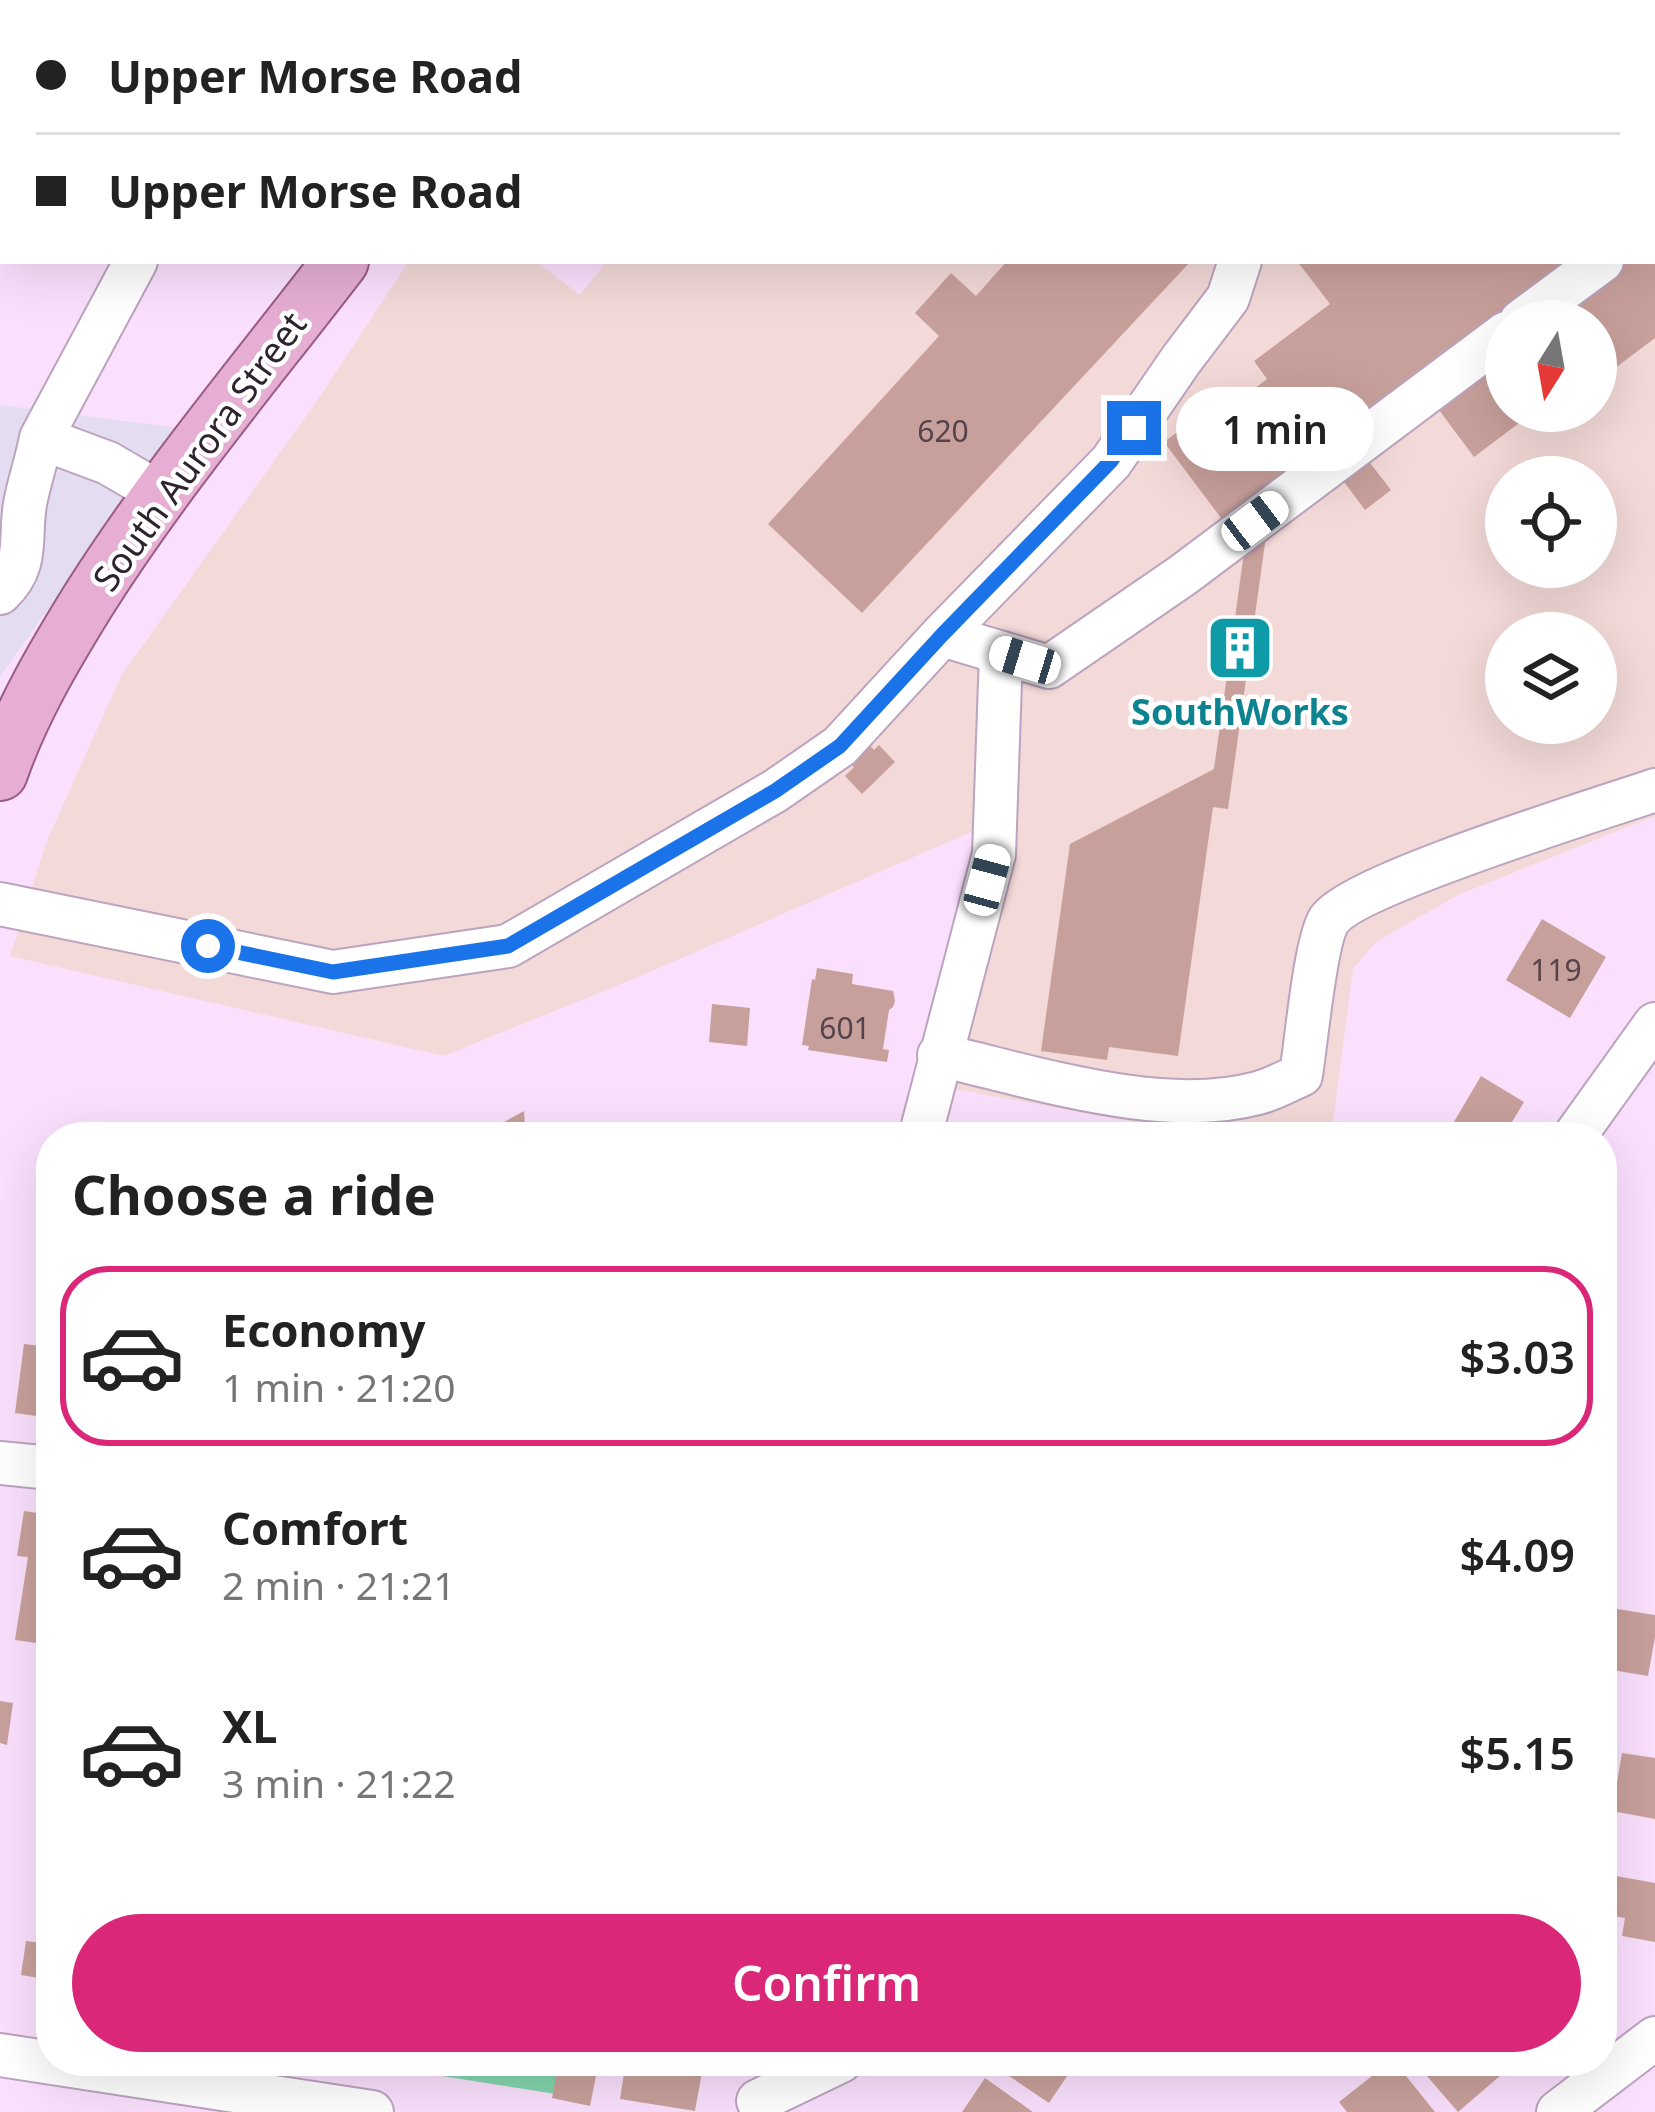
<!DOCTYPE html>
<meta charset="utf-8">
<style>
:root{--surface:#fff;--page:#f2f2f2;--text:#222;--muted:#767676;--line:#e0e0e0;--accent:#db2777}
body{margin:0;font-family:"Noto Sans",sans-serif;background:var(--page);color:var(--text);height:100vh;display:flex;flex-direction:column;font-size:45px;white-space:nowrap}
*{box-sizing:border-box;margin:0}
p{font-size:39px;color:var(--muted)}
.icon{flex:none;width:66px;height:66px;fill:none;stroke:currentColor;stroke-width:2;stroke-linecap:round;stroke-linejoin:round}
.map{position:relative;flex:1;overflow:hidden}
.sheet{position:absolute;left:36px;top:1122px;width:1581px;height:954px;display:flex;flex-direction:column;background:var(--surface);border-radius:48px;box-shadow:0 12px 48px #0002}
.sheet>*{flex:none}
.banner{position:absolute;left:0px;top:0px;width:1656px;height:264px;box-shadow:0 12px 48px #0002;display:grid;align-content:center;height:264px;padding:0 36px;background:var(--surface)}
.needle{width:78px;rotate:191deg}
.buttons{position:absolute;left:1485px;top:300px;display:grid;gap:24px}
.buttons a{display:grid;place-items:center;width:132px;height:132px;border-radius:50%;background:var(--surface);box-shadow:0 12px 48px #0002;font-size:60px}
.end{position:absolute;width:54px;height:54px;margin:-27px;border:15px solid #1a73e8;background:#fff;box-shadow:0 0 0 6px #fff}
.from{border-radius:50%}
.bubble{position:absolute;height:84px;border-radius:42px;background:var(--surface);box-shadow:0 12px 48px #0002;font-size:39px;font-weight:600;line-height:84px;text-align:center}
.car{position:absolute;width:36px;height:72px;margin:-36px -18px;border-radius:15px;box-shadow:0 0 9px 3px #0007;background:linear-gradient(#fff 24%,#345 0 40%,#fff 0 76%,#345 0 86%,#fff 0)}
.banner b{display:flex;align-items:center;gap:42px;height:114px;font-size:45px}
.banner b+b{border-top:3px solid var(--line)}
.banner i{width:30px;height:30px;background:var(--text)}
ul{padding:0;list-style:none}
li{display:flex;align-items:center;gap:36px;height:180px;margin:0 24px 18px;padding:0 12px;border:6px solid transparent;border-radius:48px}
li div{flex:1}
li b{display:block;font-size:45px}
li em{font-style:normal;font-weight:600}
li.current{border-color:var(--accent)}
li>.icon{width:108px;height:108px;stroke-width:1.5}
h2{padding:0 36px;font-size:54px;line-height:144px}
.cta{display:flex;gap:24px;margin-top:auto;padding:24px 36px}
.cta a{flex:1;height:138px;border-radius:72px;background:var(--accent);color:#fff;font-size:48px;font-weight:600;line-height:138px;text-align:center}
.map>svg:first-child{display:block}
.industrial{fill:#f3d9d8;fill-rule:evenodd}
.education{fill:#e4dcf1}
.green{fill:#82d5ac}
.building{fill:#c8a09b}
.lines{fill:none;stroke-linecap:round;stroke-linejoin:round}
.minor-casing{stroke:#bca3bf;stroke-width:46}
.major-casing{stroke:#9a5b85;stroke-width:58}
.minor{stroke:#fff;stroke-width:42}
.major{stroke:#e5aed2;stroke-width:54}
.route{stroke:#1a73e8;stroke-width:15}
.labels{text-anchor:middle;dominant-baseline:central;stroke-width:9;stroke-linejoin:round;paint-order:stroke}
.number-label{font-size:30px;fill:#54434a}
.street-label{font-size:36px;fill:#2e242f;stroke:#fff}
.culture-label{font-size:36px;font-weight:bold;fill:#0d838f;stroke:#fff}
</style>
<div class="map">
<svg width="1655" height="2112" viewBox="0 0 1655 2112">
<rect width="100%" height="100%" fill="#fae0fd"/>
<path class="industrial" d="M 808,0 L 1655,0 L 1655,816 L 1458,895 L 1377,941 L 1353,969 L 1331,1137 L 1216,1137 L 954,1089 L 1001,819 L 645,974 L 444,1056 L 10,956 L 47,841 L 121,676 L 319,398 L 409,261 L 535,261 L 580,295 L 607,261 L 1653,261 L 1653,3 L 806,3 ZM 1506,321 L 1596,321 L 1596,411 L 1506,411 ZM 1506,477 L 1596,477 L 1596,567 L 1506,567 ZM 1506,633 L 1596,633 L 1596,723 L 1506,723 Z"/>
<path class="education" d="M 0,405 L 179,428 L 0,676 Z"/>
<path class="green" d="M 347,2061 L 568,2061 L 562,2095 Z"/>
<path class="building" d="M 1007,261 L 1191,261 L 862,613 L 768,524 L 939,336 L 915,313 L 951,273 L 976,296 Z
M 1297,261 L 1571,261 L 1367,459 L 1391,490 L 1365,510 L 1327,459 L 1272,493 L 1228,809 L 1213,807 L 1178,1056 L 1109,1047 L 1107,1060 L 1041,1051 L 1070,844 L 1214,769 L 1250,509 L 1227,526 L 1164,442 L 1219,401 L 1226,410 L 1267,379 L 1254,361 L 1330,304 Z
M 1621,261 L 1655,261 L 1655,338 L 1599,380 L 1596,377 L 1596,321 L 1549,321 Z
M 1506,354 L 1506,411 L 1535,411 L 1474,457 L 1436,406 Z
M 866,741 L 874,750 L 879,745 L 895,762 L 862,794 L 845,776 L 854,767 L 847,760 Z
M 1542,919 L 1606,957 L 1570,1018 L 1506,980 Z
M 817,968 L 853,974 L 852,984 L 893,991 L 895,1001 L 893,1007 L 889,1010 L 883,1049 L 889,1050 L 887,1062 L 808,1050 L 809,1046 L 802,1045 L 812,979 L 815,980 Z
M 712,1004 L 750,1008 L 747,1046 L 709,1042 Z
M 1481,1076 L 1524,1102 L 1503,1137 L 1445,1137 Z
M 524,1111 L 525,1126 L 512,1134 L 504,1122 Z
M 43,1335 L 51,1336 L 51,1418 L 15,1413 L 24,1344 L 41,1346 Z
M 24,1511 L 51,1515 L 51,1645 L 15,1640 L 28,1557 L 17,1556 Z
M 1617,1609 L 1655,1615 L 1655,1637 L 1648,1676 L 1606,1669 Z
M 0,1701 L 13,1703 L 7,1745 L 0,1743 Z
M 1622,1753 L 1655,1758 L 1655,1819 L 1612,1811 Z
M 1605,1874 L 1655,1883 L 1655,1942 L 1622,1936 L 1625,1918 L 1602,1914 Z
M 26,1941 L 51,1944 L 51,1980 L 21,1975 Z
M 559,2061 L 598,2066 L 590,2106 L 552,2098 Z
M 626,2061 L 704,2061 L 695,2111 L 620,2099 Z
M 1010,2061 L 1077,2061 L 1049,2103 L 1003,2072 Z
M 1391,2061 L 1394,2061 L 1435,2112 L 1347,2112 L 1339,2102 Z
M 1414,2061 L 1488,2061 L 1501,2075 L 1458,2112 Z
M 985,2078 L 1033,2112 L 962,2112 Z"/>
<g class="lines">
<defs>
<path id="minor" d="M 1322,3 L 1325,0
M 1653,224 L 1655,223
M 1521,321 L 1602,261
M 41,438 L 136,261
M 0,593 C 30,564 19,540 25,504 C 29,482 37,460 41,438 L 108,463 L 161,494
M 942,635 L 1049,667 L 1183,575 L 1506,333
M 0,904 L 333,972 L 508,946 L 775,791 L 840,746 L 942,635 L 1111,462 L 1181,360 L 1228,298 L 1240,261
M 939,1055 C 1036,1077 1161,1119 1258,1093 C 1273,1089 1287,1081 1301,1075 C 1306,1044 1315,942 1329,920 C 1354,884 1600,809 1655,790
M 920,1137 L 994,854 L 1001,653
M 1574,1137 L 1655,1024
M 0,1463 L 51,1468
M 0,2055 L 372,2112
M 758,2101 L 841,2061
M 1558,2112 L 1655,2038"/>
<path id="major" d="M 540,3 L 543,0
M 0,773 C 21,712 54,656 88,601 C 163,482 255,373 341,261"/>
</defs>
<use href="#minor" class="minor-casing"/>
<use href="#major" class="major-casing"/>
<use href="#minor" class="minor"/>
<use href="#major" class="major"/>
</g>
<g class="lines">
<path class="route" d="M 208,946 L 333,972 L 508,946 L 775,791 L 840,746 L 942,635 L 1111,461 L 1134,428"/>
</g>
<defs>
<symbol id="building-square" viewBox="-11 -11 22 22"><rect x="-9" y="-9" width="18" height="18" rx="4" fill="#0f9aa8" stroke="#fff"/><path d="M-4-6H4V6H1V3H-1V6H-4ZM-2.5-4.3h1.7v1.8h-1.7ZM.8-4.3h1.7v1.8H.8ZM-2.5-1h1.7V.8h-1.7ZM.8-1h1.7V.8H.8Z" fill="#fff"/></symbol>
</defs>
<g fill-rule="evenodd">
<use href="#building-square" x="1202" y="610" width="76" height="76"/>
</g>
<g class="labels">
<g class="number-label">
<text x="943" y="430">620</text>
<text x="1556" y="969">119</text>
<text x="845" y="1027">601</text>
</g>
<g class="street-label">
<text transform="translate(199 451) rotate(-54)">South Aurora Street</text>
</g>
<g class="culture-label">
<text x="1240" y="711">SouthWorks</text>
</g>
</g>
</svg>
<div class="buttons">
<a><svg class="needle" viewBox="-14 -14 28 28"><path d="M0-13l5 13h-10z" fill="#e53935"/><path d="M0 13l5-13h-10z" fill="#767676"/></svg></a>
<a><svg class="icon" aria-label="locate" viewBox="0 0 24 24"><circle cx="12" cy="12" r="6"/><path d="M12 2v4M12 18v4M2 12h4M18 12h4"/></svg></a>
<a><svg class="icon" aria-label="layers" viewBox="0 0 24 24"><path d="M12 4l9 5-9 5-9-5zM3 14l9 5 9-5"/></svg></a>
</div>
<i class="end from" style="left:208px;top:946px"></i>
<i class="end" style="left:1134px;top:428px"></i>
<div class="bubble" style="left:1176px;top:387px;width:198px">1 min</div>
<i class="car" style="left:1255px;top:521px;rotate:53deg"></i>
<i class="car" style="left:1025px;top:660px;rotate:287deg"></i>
<i class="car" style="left:987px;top:880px;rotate:15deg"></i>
<div class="banner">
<b><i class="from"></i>Upper Morse Road</b>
<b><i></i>Upper Morse Road</b>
</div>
<section class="sheet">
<h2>Choose a ride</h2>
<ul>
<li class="current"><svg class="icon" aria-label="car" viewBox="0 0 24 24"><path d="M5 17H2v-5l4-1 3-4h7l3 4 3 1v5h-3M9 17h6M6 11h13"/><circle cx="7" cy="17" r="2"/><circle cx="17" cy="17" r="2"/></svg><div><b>Economy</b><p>1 min · 21:20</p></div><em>$3.03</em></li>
<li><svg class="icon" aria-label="car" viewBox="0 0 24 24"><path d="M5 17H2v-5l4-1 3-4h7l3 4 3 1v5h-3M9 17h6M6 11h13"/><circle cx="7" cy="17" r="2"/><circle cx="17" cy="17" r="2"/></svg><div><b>Comfort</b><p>2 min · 21:21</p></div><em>$4.09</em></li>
<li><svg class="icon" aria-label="car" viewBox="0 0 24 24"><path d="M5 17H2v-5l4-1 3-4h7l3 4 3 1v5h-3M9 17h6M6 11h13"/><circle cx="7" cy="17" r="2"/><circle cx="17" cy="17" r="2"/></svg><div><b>XL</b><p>3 min · 21:22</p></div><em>$5.15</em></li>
</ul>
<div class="cta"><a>Confirm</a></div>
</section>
</div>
